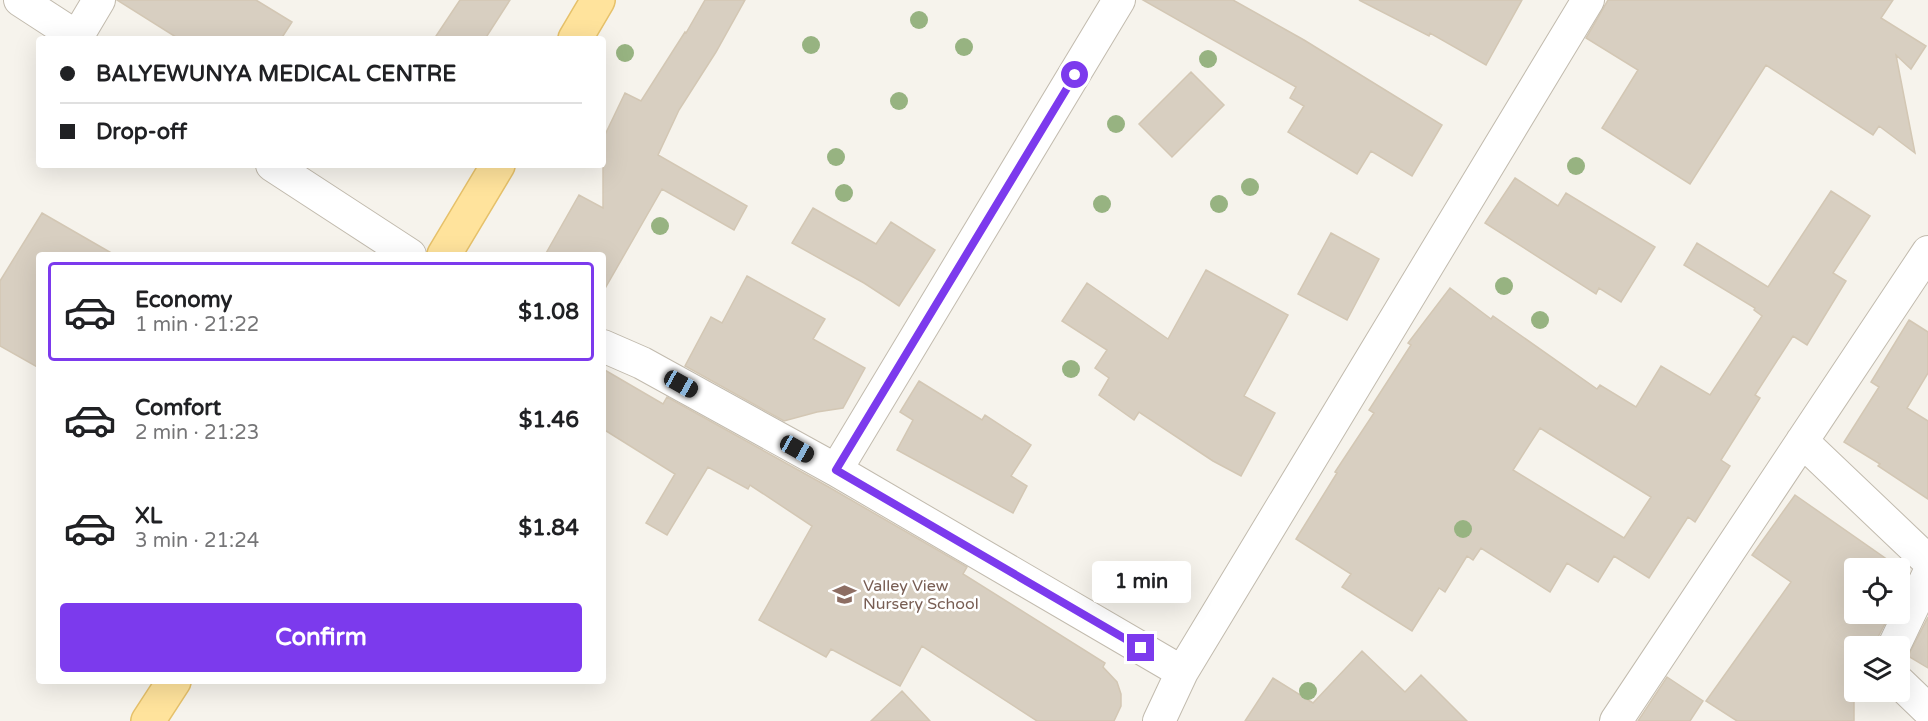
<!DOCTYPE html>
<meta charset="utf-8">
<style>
:root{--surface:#fff;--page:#f2f2f2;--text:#202124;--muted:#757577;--line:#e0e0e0;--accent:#7c3aed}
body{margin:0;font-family:"Varela Round",sans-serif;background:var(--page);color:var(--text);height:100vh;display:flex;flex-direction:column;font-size:22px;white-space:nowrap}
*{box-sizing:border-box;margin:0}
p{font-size:20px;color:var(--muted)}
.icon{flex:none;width:33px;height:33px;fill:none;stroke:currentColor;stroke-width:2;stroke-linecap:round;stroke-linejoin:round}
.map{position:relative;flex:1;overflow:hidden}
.details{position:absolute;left:36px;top:252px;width:570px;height:432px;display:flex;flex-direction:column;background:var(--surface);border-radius:6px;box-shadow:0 6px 24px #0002}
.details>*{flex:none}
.banner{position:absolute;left:36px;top:36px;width:570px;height:132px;border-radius:6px;box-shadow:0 6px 24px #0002;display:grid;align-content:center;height:132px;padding:0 24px;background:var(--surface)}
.buttons{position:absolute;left:1844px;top:558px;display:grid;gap:12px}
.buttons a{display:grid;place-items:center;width:66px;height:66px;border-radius:6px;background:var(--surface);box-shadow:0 6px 24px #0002;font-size:30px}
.end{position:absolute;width:27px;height:27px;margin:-14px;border:8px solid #7c3aed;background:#fff;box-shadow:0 0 0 3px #fff}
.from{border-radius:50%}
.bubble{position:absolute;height:42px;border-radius:6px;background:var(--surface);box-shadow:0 6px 24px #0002;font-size:20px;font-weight:700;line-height:42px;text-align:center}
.car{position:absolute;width:18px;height:36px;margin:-18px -9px;border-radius:8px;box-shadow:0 0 4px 2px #0007;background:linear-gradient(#222 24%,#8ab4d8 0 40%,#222 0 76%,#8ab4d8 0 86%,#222 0)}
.banner b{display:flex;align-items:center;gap:21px;height:57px;font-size:22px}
.banner b+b{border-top:2px solid var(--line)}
.banner i{width:15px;height:15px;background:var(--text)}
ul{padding:10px 0 0;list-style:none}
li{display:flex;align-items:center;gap:18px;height:99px;margin:0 12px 9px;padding:0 12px;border:3px solid transparent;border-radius:6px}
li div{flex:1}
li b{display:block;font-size:22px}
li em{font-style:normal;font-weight:700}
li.current{border-color:var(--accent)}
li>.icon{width:54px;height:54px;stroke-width:1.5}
.button{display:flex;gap:12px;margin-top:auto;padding:12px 24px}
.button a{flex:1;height:69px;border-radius:6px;background:var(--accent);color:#fff;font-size:24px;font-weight:700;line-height:69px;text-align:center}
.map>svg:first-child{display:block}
.building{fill:#d8cfc1;stroke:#d3c7b4;stroke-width:1.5;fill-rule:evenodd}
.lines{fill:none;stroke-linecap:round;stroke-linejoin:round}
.minor-casing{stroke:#c2bbae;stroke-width:34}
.major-casing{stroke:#e6c16a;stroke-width:36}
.minor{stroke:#fff;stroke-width:32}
.major{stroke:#ffe39c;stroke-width:33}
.tree{fill:#97b381}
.route{stroke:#7c3aed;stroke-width:8}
.labels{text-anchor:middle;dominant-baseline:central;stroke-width:5;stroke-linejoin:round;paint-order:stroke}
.education-label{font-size:16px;fill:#785e54;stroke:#fff;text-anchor:start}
</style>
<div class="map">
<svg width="1928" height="721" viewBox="0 0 1928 721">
<rect width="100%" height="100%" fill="#f6f3ec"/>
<path class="building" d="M 117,0 L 256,0 L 292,22 L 281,39 L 179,39 Z
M 460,0 L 510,0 L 485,39 L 434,39 Z
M 705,0 L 745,0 L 716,52 L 679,110 L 658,155 L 747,206 L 734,230 L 662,189 L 603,292 L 603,255 L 545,255 L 579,195 L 603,208 L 603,139 L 625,93 L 641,101 L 685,32 L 686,33 Z
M 1143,0 L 1233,0 L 1304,40 L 1442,125 L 1412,176 L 1371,151 L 1357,174 L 1288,132 L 1304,106 L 1290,98 L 1296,87 Z
M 1359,0 L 1522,0 L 1486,65 L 1430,33 L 1429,36 Z
M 1608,0 L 1893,0 L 1881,18 L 1926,46 L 1911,69 L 1896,55 L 1915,153 L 1879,126 L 1873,135 L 1766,65 L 1690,184 L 1602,128 L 1638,70 L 1586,38 Z
M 1191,72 L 1224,105 L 1172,157 L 1139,124 Z
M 1515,178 L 1558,206 L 1566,193 L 1655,247 L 1621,302 L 1599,288 L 1596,294 L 1485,223 Z
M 1831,191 L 1870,216 L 1833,273 L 1846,281 L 1807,345 L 1793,336 L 1755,395 L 1760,398 L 1721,460 L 1730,466 L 1695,522 L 1688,517 L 1649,578 L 1614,556 L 1598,582 L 1567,563 L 1550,592 L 1481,548 L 1473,560 L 1467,556 L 1445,592 L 1439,588 L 1412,631 L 1342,587 L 1351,574 L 1296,539 L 1337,473 L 1335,472 L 1374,413 L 1369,410 L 1411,345 L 1408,343 L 1450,288 L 1491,319 L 1493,316 L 1597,389 L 1600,385 L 1636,407 L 1661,366 L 1710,395 L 1762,316 L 1754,310 L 1755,308 L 1684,265 L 1697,243 L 1768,287 ZM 1540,428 L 1651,497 L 1624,538 L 1513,470 Z
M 813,208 L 876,244 L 891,222 L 935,250 L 899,306 L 864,283 L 792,243 Z
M 42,213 L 115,255 L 39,255 L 39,368 L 0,346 L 0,281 Z
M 1331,233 L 1379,259 L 1347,320 L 1298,294 Z
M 1206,270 L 1288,315 L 1244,396 L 1275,413 L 1241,476 L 1213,461 L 1139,412 L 1134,420 L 1099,395 L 1109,378 L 1095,368 L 1107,350 L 1062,321 L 1087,283 L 1168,339 Z
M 747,276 L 825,319 L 813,339 L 865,368 L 843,408 L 817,412 L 784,421 L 685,366 L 711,317 L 722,323 Z
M 1909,320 L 1928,332 L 1928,373 L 1907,408 L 1928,421 L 1928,499 L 1878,466 L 1880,464 L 1844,442 L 1879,387 L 1871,382 Z
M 603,369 L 663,404 L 667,397 L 827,486 L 967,567 L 963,574 L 1105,663 L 1103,667 L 1117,682 L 1121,694 L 1121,706 L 1114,721 L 1037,721 L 922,646 L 900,686 L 831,649 L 826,657 L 759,620 L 812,526 L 750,485 L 748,489 L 708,467 L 667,535 L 646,523 L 675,474 L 603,429 Z
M 919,381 L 982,420 L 985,415 L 1031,445 L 1011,476 L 1027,486 L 1013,513 L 897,450 L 913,420 L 900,412 Z
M 1795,495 L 1908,574 L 1899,594 L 1899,568 L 1854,568 L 1854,614 L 1890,614 L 1877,639 L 1875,638 L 1869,646 L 1854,646 L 1854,721 L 1737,721 L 1706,701 L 1791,582 L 1752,555 Z
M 1928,617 L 1928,668 L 1908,656 Z
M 1362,651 L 1405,692 L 1421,675 L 1467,721 L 1245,721 L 1273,678 L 1313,703 Z
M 1667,677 L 1703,701 L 1690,721 L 1638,721 Z
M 902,691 L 930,721 L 871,721 Z"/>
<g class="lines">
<defs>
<path id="minor" d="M 20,0 L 80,39
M 77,37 L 99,0
M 272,165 L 410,255
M 603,346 L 642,363 L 836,470 L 1182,672 L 1588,0
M 1802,441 L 1928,561
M 836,470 L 1119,0
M 1894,646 L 1928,575
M 1899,682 L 1928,710
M 1159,721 L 1182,672
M 1616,721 L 1928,252"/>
<path id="major" d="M 575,39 L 598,0
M 444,255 L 498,165
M 148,721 L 174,681"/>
</defs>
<use href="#minor" class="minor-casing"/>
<use href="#major" class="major-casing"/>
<use href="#minor" class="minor"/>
<use href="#major" class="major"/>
</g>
<g class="tree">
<circle cx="919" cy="20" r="9"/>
<circle cx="811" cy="45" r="9"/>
<circle cx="964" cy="47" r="9"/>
<circle cx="625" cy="53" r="9"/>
<circle cx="1208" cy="59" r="9"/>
<circle cx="899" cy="101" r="9"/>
<circle cx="1116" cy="124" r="9"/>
<circle cx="836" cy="157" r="9"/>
<circle cx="1576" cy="166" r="9"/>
<circle cx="1250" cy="187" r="9"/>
<circle cx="844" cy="193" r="9"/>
<circle cx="1102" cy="204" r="9"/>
<circle cx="1219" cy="204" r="9"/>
<circle cx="660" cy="226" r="9"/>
<circle cx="1504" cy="286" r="9"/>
<circle cx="1540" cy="320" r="9"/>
<circle cx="1071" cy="369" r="9"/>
<circle cx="1463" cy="529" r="9"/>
<circle cx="1308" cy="691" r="9"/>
</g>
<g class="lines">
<path class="route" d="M 1075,75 L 836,470 L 1141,648"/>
</g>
<defs>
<symbol id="school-bare" viewBox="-9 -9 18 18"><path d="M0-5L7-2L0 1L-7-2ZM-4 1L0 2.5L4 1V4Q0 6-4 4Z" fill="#8d6e63" stroke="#fff" stroke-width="2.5" paint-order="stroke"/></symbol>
</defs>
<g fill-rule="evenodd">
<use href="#school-bare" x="828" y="578" width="33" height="33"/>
</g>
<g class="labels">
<g class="education-label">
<text x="863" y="586">Valley View<tspan x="863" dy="18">Nursery School</tspan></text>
</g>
</g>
</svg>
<div class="buttons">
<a><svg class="icon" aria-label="locate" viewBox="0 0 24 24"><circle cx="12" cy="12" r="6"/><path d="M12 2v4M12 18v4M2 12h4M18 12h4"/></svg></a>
<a><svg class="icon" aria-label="layers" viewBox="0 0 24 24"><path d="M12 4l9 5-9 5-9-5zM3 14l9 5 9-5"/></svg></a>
</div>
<i class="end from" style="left:1075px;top:75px"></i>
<i class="end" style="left:1141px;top:648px"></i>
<div class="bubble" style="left:1092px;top:561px;width:99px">1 min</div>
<i class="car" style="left:681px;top:384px;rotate:119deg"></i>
<i class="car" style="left:797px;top:449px;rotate:119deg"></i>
<div class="banner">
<b><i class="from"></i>BALYEWUNYA MEDICAL CENTRE</b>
<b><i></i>Drop-off</b>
</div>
<section class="details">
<ul>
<li class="current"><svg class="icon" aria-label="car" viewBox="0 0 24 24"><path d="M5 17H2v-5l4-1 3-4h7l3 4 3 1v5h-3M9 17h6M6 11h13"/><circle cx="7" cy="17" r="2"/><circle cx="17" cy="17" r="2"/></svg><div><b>Economy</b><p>1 min · 21:22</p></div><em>$1.08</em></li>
<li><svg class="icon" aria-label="car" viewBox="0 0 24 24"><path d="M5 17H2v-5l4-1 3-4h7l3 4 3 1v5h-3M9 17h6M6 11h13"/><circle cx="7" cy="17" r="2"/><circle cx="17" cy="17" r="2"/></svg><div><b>Comfort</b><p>2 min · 21:23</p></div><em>$1.46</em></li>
<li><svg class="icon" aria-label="car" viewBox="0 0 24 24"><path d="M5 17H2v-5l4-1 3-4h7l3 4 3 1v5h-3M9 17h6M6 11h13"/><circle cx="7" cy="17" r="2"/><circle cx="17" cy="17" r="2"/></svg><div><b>XL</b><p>3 min · 21:24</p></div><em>$1.84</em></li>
</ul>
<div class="button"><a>Confirm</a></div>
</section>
</div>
